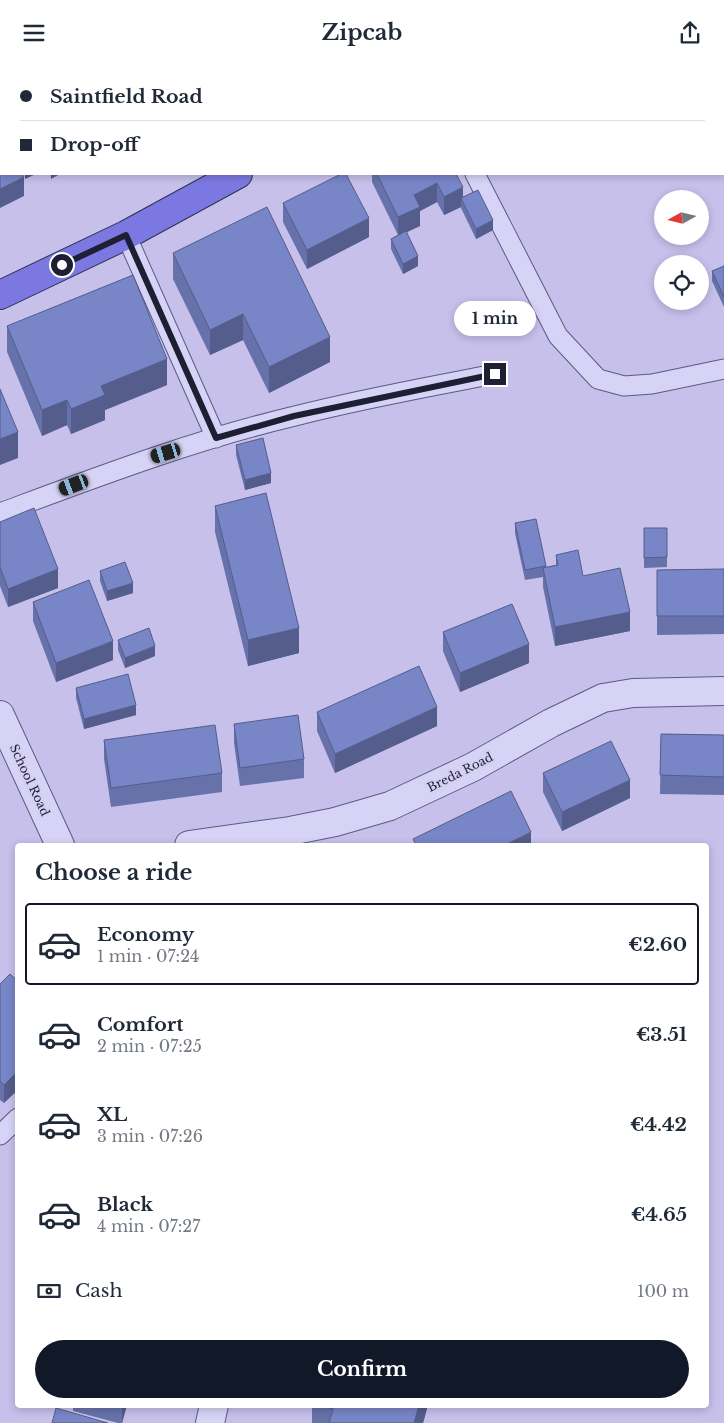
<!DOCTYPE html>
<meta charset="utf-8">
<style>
:root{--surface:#fff;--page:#f6f6f7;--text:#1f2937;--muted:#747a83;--line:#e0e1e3;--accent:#111827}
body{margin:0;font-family:"Libre Baskerville",serif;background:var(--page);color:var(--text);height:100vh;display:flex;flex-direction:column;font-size:19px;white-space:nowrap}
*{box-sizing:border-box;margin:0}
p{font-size:16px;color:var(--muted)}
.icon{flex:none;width:28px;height:28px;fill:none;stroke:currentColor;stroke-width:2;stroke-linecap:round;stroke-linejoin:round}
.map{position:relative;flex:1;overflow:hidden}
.drawer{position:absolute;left:15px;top:778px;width:694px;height:565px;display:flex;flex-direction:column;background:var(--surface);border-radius:5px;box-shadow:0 2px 8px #0003}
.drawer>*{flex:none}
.guide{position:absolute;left:0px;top:0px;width:725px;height:110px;box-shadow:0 2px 8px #0003;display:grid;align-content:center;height:110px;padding:0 20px;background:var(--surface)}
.needle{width:32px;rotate:262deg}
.controls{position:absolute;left:654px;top:125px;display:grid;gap:10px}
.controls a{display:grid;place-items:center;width:55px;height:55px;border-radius:50%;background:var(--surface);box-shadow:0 2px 8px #0003;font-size:25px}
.end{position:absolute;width:22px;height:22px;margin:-11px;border:6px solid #1d1f33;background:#fff;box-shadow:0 0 0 2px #fff}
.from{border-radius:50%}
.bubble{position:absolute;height:35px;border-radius:18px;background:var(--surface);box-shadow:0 2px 8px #0003;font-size:16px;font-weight:800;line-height:35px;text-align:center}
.car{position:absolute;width:15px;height:30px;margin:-15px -8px;border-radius:6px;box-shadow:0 0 4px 1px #0007;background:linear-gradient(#222 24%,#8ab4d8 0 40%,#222 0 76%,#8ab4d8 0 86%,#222 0)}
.guide b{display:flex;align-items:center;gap:18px;height:48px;font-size:19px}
.guide b+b{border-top:1px solid var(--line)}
.guide i{width:12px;height:12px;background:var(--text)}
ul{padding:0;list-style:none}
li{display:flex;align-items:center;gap:15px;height:82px;margin:0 10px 8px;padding:0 10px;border:2px solid transparent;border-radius:5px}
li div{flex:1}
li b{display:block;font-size:19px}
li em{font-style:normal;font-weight:800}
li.on{border-color:var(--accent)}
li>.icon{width:45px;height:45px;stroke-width:1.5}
h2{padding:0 20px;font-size:22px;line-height:60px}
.pay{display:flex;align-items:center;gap:12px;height:55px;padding:0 20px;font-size:19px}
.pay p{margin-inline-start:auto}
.action{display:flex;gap:10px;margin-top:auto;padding:10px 20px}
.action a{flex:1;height:58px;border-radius:30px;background:var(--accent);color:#fff;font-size:20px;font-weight:800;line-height:58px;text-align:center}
header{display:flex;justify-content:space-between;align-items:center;height:65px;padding:0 20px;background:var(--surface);font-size:22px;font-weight:800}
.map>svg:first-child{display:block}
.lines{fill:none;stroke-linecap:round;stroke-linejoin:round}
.service-casing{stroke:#595b83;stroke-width:21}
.minor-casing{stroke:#595b83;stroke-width:30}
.tertiary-casing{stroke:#595b83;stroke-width:30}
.trunk-casing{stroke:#2e3150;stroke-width:30}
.service{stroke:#d7d3f6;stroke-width:19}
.minor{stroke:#d7d3f6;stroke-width:28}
.tertiary{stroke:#d7d3f6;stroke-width:28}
.trunk{stroke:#7c78e2;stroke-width:28}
.wall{fill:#6772ab}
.shaded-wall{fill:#545d8b}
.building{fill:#7885c7;stroke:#545d8b}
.route{stroke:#1d1f33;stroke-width:6}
.labels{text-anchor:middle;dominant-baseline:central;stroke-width:4.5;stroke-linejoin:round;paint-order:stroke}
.street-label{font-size:12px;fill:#1d1f33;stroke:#d4cff3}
</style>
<header><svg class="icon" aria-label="menu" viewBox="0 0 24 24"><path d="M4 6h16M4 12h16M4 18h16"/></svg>Zipcab<svg class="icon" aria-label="share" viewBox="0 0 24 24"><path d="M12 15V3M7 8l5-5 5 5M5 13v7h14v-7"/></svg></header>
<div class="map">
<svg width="724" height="1358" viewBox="0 0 724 1358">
<rect width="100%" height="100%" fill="#c6c0eb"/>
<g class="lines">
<defs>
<path id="service" d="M 475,109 L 558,271 L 598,314 L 624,321 L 652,319 L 724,304
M 126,170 L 216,373
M 0,448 C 97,412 194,375 295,351 C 361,334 428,322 495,309
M 0,1070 L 18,1053"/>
<path id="minor" d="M 339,0 L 340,1
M 189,780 L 290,766 L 335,757 L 390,741 L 473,702 L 551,658 L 603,633 L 633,628 L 724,626"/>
<path id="tertiary" d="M 0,650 L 60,780
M 210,1358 L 214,1340"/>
<path id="trunk" d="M 443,1 L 445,0
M 0,230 L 126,170 L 238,109"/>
</defs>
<use href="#service" class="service-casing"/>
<use href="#minor" class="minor-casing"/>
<use href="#tertiary" class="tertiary-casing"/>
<use href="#trunk" class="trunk-casing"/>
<use href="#service" class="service"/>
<use href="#minor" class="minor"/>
<use href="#tertiary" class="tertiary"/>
<use href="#trunk" class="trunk"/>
</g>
<path class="wall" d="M 184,0 L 243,0 L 241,1 L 185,1 Z
M 656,0 L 703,0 L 700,1 L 656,1 Z
M 372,109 L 456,109 L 463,133 L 493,165 L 476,174 L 461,143 L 461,142 L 444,150 L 437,137 L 420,146 L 420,161 L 407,167 L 418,201 L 403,209 L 391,184 L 391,174 L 398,170 L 372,117 Z
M 283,138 L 369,172 L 307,204 L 283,157 Z
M 173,188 L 330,297 L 269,328 L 243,275 L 210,290 L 173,214 Z
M 724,201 L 724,242 L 712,216 L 712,206 Z
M 7,261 L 167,320 L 105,345 L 105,355 L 71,369 L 67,360 L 42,371 L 7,287 Z
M 236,380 L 271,418 L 245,425 L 236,390 Z
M 215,441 L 299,588 L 248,601 L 215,467 Z
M 0,457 L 58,523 L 8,542 L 0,521 Z
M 515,458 L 546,501 L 546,502 L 556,500 L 556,490 L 583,511 L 630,566 L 555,581 L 543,522 L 543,512 L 525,515 L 515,468 Z
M 644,463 L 667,463 L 667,502 L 644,503 Z
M 724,504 L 724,569 L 657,570 L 657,505 Z
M 100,506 L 133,528 L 107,536 L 100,516 Z
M 33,537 L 113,595 L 56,617 L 33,556 Z
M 443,567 L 529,598 L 460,627 L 443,586 Z
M 118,575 L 155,591 L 125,603 L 118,585 Z
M 76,623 L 136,650 L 84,664 L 76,633 Z
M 317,647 L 437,661 L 335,708 L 317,666 Z
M 234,659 L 304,694 L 304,713 L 240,721 L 234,678 Z
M 661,669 L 724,670 L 724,730 L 660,729 Z
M 104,675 L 222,708 L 222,727 L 111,742 L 104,694 Z
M 543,708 L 630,733 L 562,766 L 543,727 Z
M 18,916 L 4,1038 L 0,1035 L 0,919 Z
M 73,1340 L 127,1340 L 122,1358 L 118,1358 L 73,1346 Z
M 312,1340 L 428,1340 L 423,1358 L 312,1358 Z"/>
<path class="shaded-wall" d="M 233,0 L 243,0 L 241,1 L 232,1 Z
M 252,0 L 265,0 L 262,1 L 252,1 Z
M 685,0 L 703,0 L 700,1 L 685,1 Z
M 25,109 L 36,109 L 25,114 Z
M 51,109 L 60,109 L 51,114 Z
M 24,112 L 24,131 L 0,143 L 0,124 Z
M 437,118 L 437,137 L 420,146 L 420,161 L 398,171 L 398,152 L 414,130 Z
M 463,122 L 463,137 L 461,133 L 461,142 L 444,150 L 444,132 Z
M 369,153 L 369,172 L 307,204 L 307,185 Z
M 493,155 L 493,165 L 476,174 L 476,164 Z
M 418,191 L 418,201 L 403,209 L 403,199 Z
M 243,249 L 243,275 L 210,290 L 210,265 Z
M 330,272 L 330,297 L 269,328 L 269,302 Z
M 167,294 L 167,320 L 105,345 L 105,355 L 71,369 L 71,344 L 101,321 Z
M 67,335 L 67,360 L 42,371 L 42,345 Z
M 18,367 L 18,393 L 0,400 L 0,374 Z
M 271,408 L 271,418 L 245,425 L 245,415 Z
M 58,504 L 58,523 L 8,542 L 8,524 Z
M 133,518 L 133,528 L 107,536 L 107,526 Z
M 630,547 L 630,566 L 555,581 L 555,562 Z
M 299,563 L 299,588 L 248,601 L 248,575 Z
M 113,576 L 113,595 L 56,617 L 56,598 Z
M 529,579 L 529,598 L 460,627 L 460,608 Z
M 155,581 L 155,591 L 125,603 L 125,593 Z
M 136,640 L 136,650 L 84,664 L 84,654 Z
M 437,642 L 437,661 L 335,708 L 335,689 Z
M 630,715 L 630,733 L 562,766 L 562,747 Z
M 531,767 L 531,780 L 505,780 Z
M 707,944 L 707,963 L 706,970 L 706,952 Z
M 18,1006 L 18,1025 L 4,1038 L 4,1020 Z
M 122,1340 L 127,1340 L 122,1358 Z
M 419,1340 L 428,1340 L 423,1358 L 414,1358 Z"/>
<path class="building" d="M 51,0 L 89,0 L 90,1 L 52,1 Z
M 115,0 L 147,0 L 148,1 L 116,1 Z
M 194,0 L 233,0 L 233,1 L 194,1 Z
M 568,0 L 641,0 L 641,1 L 569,1 Z
M 665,0 L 690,0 L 691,1 L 666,1 Z
M 0,68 L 1,70 L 1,109 L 22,109 L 24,112 L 0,124 Z
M 341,109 L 346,109 L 369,153 L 307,185 L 283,138 Z
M 377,109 L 456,109 L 463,122 L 444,132 L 437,118 L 414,130 L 420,142 L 398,152 Z
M 478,125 L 493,155 L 476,164 L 461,133 Z
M 267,142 L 330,272 L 269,302 L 243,249 L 210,265 L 173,188 Z
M 406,166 L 418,191 L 403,199 L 391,174 Z
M 724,201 L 724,232 L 712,206 Z
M 133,210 L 167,294 L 101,321 L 105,330 L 71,344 L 67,335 L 42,345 L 7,261 Z
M 0,324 L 18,367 L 0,374 Z
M 263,373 L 271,408 L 245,415 L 236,380 Z
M 266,428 L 299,563 L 248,575 L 215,441 Z
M 34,443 L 58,504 L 8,524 L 0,502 L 0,457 Z
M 536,454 L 546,501 L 525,505 L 515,458 Z
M 644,463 L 667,463 L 667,492 L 644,493 Z
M 578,485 L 583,511 L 620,503 L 630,547 L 555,562 L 543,503 L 558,500 L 556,490 Z
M 125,497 L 133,518 L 107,526 L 100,506 Z
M 724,504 L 724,551 L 657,551 L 657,505 Z
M 89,515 L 113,576 L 56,598 L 33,537 Z
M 512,539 L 529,579 L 460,608 L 443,567 Z
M 149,563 L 155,581 L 125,593 L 118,575 Z
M 419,601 L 437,642 L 335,689 L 317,647 Z
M 128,609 L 136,640 L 84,654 L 76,623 Z
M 298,650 L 304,694 L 240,703 L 234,659 Z
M 215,660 L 222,708 L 111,723 L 104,675 Z
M 661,669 L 724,670 L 724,712 L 660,710 Z
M 611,676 L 630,715 L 562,747 L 543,708 Z
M 511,726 L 531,767 L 505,780 L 416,780 L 413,774 Z
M 10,909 L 18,916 L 18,1006 L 4,1020 L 0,1016 L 0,919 Z
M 319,1340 L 419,1340 L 414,1358 L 329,1358 L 333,1344 Z
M 56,1343 L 108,1358 L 52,1358 Z"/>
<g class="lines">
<path class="route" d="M 62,200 L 126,170 L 216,373 L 294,351 L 495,309"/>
</g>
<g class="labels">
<g class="street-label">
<text transform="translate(460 707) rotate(-27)">Breda Road</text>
<text transform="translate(30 715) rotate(65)">School Road</text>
</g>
</g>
</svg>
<div class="controls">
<a><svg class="needle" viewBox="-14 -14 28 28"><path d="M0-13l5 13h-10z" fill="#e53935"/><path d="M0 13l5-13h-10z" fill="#747a83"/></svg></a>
<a><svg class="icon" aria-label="locate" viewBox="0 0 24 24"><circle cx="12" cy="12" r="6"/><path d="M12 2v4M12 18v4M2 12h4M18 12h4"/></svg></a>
</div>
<i class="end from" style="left:62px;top:200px"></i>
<i class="end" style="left:495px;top:309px"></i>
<div class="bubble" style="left:454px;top:236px;width:82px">1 min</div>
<i class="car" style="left:166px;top:388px;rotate:253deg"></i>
<i class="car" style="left:74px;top:420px;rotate:249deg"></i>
<div class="guide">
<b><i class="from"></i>Saintfield Road</b>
<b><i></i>Drop-off</b>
</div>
<section class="drawer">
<h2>Choose a ride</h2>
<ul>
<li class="on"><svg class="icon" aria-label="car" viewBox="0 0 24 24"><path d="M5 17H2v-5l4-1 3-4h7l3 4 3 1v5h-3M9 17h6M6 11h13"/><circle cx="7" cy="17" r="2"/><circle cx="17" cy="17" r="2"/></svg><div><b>Economy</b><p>1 min · 07:24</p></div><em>€2.60</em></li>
<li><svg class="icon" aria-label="car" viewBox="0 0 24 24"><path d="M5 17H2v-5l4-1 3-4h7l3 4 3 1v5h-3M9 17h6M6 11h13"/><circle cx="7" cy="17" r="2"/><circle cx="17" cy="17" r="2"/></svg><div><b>Comfort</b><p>2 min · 07:25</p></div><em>€3.51</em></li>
<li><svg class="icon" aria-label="car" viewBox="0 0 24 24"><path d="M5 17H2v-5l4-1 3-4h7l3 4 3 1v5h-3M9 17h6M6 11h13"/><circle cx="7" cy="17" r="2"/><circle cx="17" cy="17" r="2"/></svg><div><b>XL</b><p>3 min · 07:26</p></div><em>€4.42</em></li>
<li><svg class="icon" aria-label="car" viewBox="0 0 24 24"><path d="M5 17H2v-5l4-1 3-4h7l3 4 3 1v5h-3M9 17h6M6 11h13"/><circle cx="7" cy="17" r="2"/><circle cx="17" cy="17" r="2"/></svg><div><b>Black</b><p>4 min · 07:27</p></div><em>€4.65</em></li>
</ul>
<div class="pay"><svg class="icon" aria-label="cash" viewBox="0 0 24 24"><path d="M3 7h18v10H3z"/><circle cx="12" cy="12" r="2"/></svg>Cash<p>100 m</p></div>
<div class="action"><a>Confirm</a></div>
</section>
</div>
